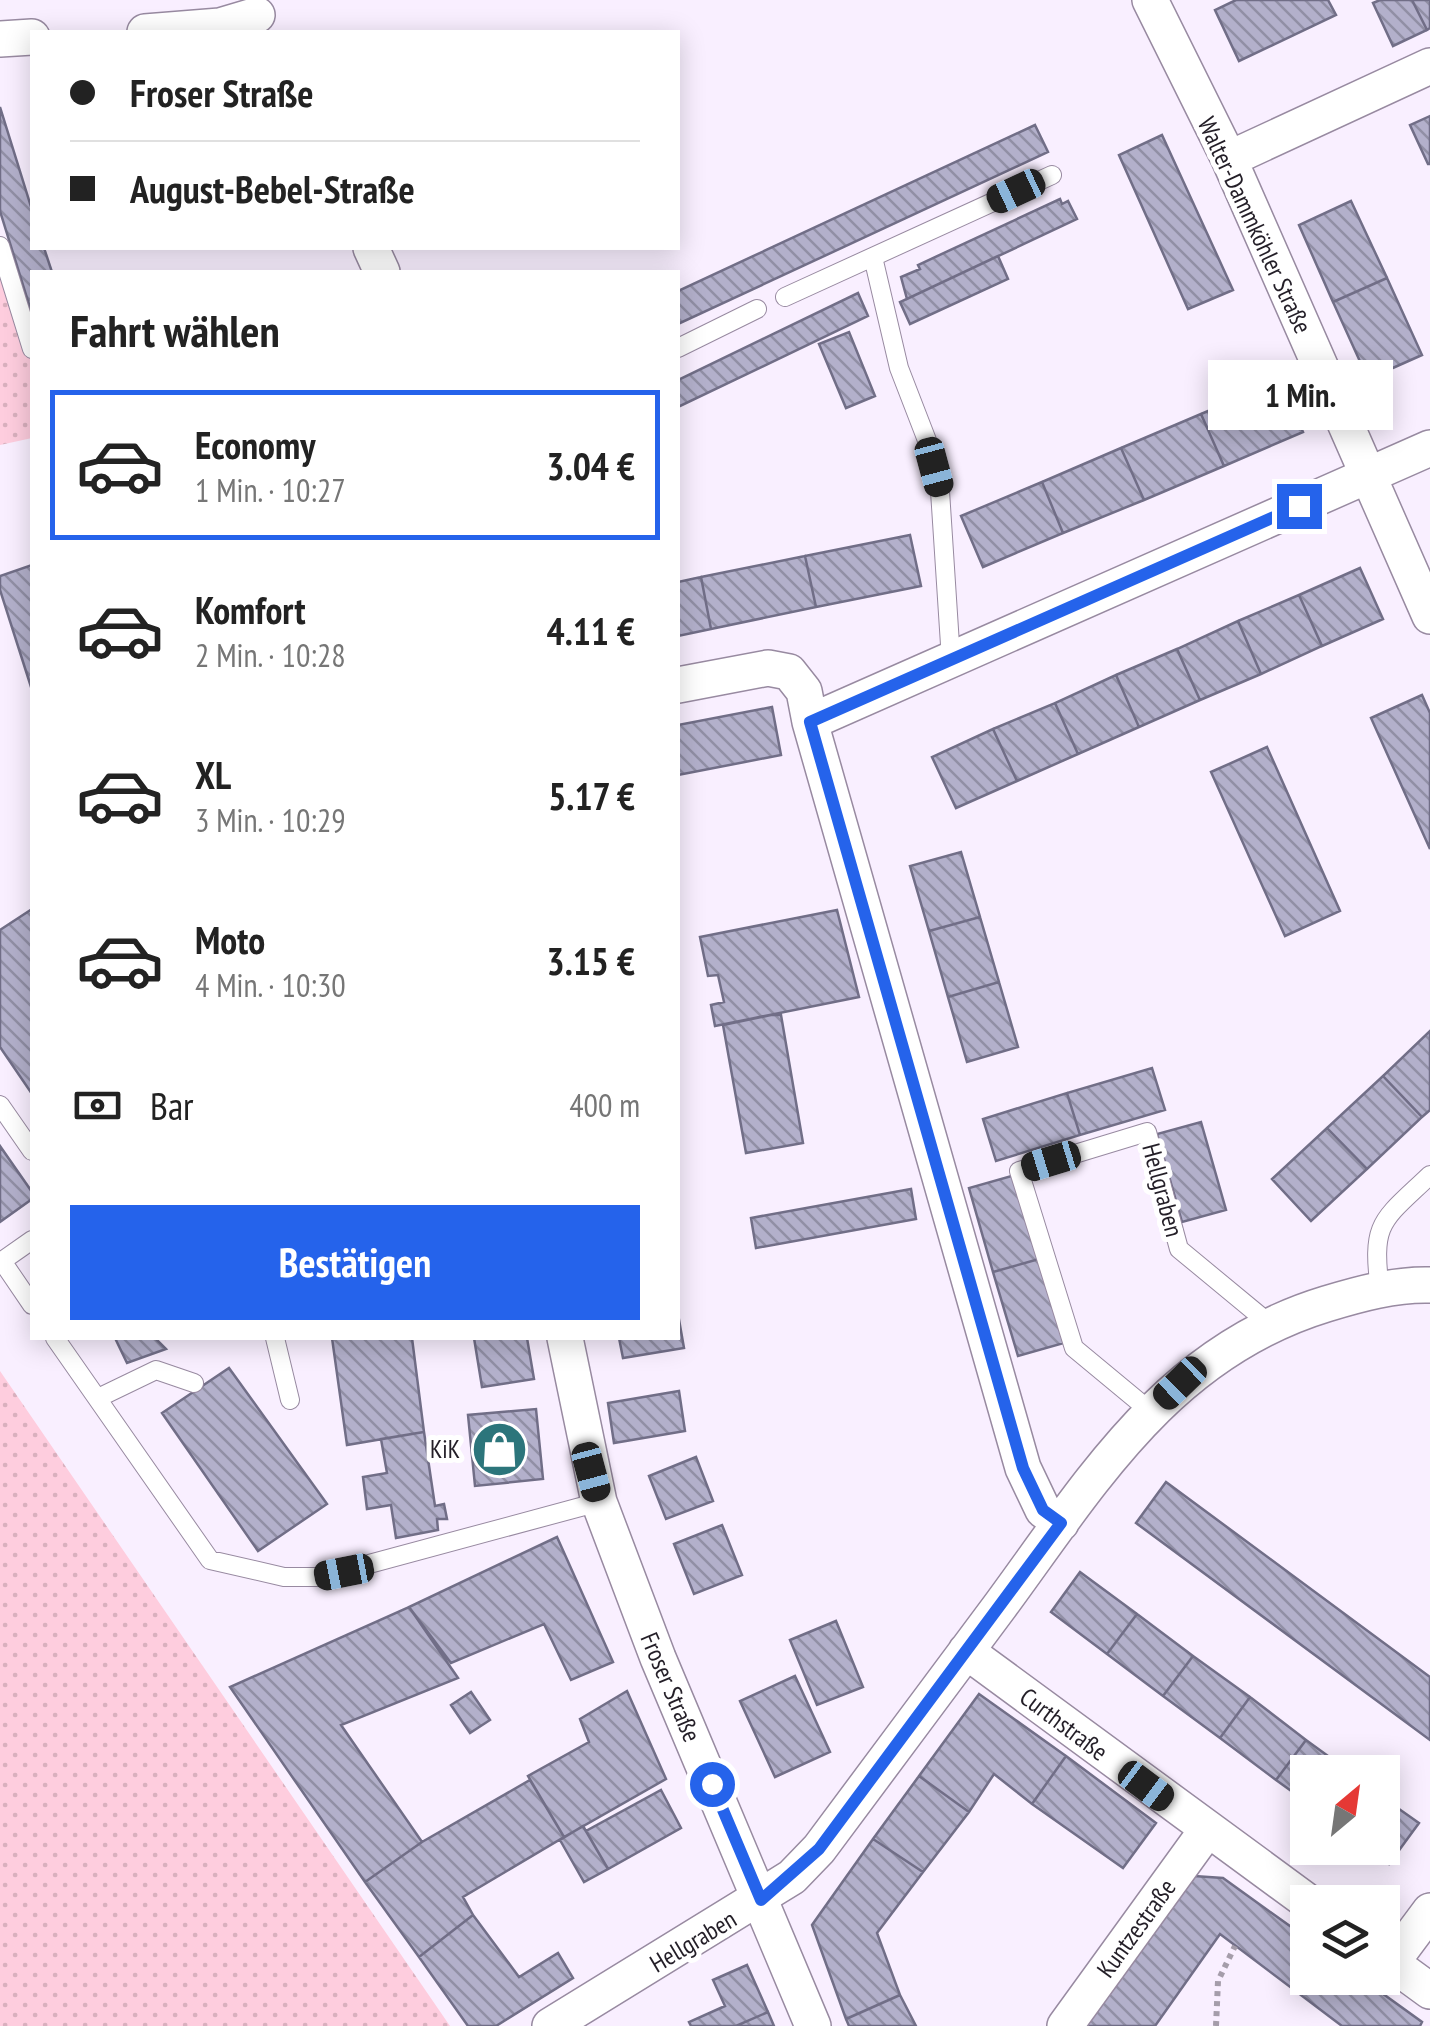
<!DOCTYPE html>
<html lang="de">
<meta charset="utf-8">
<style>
:root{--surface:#fff;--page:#f6f6f6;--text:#222;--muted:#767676;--line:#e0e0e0;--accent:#2563eb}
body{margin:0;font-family:"PT Sans Narrow",sans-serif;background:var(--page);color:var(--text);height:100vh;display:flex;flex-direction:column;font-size:38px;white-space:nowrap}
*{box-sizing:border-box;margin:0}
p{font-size:32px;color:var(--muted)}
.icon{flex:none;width:55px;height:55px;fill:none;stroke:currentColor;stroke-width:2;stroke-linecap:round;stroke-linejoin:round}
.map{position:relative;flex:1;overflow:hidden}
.details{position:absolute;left:30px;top:270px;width:650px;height:1070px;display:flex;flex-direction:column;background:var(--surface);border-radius:0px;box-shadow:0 5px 25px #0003}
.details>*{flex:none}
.guide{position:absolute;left:30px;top:30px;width:650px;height:220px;border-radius:0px;box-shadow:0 5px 25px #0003;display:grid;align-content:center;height:220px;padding:0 40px;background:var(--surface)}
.needle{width:65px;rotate:29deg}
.controls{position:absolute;left:1290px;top:1755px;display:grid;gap:20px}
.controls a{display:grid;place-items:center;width:110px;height:110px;border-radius:0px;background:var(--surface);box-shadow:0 5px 25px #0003;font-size:50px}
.end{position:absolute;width:45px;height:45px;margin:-22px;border:12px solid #2563eb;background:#fff;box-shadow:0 0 0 5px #fff}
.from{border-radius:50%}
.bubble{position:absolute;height:70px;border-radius:0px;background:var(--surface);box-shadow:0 5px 25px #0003;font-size:32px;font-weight:800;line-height:70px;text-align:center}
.car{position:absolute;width:30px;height:60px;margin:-30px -15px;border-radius:12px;box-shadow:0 0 8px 2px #0007;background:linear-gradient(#222 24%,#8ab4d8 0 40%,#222 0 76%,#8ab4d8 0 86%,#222 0)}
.guide b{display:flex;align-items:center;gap:35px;height:95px;font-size:38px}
.guide b+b{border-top:2px solid var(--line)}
.guide i{width:25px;height:25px;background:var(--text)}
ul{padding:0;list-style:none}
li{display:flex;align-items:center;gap:30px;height:150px;margin:0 20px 15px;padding:0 20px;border:5px solid transparent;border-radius:0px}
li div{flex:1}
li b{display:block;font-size:38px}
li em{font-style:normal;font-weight:800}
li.on{border-color:var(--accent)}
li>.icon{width:90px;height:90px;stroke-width:1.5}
h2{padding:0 40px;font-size:45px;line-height:120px}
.pay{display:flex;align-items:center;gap:25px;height:110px;padding:0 40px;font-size:38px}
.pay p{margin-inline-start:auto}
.cta{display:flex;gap:20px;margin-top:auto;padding:20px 40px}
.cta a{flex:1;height:115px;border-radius:0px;background:var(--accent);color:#fff;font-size:40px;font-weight:800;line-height:115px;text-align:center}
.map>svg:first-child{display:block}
.grass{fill:url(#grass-dots)}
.building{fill:url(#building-back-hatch);stroke:#716e87;stroke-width:2.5}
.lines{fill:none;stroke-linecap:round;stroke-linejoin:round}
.service-casing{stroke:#988aa1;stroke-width:20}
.minor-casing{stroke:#988aa1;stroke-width:38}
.path{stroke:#a59daa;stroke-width:6;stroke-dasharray:5 5;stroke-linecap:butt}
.service{stroke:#fff;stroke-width:18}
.minor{stroke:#fff;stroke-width:35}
.route{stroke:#2563eb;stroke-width:12}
.labels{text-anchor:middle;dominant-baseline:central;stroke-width:10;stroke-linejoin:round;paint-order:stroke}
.street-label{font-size:25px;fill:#231e27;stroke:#fff}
.poi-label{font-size:25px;fill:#231e27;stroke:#fff;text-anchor:end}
</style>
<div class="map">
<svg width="1430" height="2026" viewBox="0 0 1430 2026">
<defs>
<pattern id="grass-dots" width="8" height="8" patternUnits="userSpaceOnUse" patternTransform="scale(2.5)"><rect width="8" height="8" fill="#fecdde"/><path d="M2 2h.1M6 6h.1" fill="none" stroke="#d9b0be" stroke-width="1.8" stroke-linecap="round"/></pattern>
<pattern id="building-back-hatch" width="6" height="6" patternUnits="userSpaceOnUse" patternTransform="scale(2.5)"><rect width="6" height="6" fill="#b3b0cb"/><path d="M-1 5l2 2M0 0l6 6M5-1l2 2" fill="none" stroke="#918fa5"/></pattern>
</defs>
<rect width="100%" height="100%" fill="#f9efff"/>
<path class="grass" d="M 0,238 L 32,353 L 32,438 L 0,445 Z
M 0,1371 L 450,2026 L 0,2026 Z"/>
<path class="building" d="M 1236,0 L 1328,0 L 1336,15 L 1239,61 L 1215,10 Z
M 1380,0 L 1412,0 L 1427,30 L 1393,46 L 1373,3 Z
M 1412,0 L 1430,0 L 1430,28 L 1427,30 Z
M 0,107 L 32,210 L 32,248 L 44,248 L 52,272 L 32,272 L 32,314 L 0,211 Z
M 1430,116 L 1430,164 L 1428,164 L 1410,125 Z
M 1035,125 L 1048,152 L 678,324 L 678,291 Z
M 1162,135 L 1233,290 L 1188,309 L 1119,155 Z
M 1060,199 L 1062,204 L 1068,201 L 1077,219 L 907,299 L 901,277 L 920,269 L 918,265 Z
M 1351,201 L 1387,278 L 1333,302 L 1299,225 Z
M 998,256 L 1008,279 L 910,324 L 900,302 Z
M 1387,278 L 1422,355 L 1368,379 L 1333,302 Z
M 858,293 L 868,316 L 678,407 L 678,380 Z
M 849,332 L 875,396 L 846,408 L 819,344 Z
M 1281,380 L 1303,432 L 1224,466 L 1201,414 Z
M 1201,414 L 1224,466 L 1144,500 L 1121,448 Z
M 1121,448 L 1144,500 L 1063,533 L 1042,482 Z
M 1042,482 L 1063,533 L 983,567 L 961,516 Z
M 910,535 L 921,586 L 816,607 L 805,556 Z
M 805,556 L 816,607 L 711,629 L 701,577 Z
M 32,565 L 32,690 L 0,590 L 0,576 Z
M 1360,568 L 1383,619 L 1322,646 L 1299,595 Z
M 701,577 L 711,629 L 678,636 L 678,582 Z
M 1299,595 L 1322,646 L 1261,674 L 1238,621 Z
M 1238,621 L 1261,674 L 1200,700 L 1177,649 Z
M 1177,649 L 1200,700 L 1139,727 L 1116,675 Z
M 1116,675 L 1139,727 L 1078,754 L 1055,703 Z
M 1422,695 L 1430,713 L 1430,849 L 1371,718 Z
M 1055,703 L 1078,754 L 1017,781 L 993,729 Z
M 772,707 L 781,755 L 678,775 L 678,725 Z
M 993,729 L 1017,781 L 956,808 L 932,757 Z
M 1267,747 L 1340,911 L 1285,936 L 1211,772 Z
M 961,852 L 980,917 L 929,931 L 910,866 Z
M 32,909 L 32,1094 L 0,1047 L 0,930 Z
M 837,910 L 859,997 L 715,1026 L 711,1005 L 724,1002 L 718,975 L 708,976 L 700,937 Z
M 980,917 L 999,982 L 948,997 L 929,931 Z
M 999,982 L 1018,1047 L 967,1062 L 948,997 Z
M 771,1015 L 781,1015 L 803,1143 L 746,1153 L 723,1025 Z
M 1430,1031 L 1430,1110 L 1422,1117 L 1383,1076 Z
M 1152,1068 L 1165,1110 L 1080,1135 L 1067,1093 Z
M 1383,1076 L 1422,1117 L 1367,1169 L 1327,1128 Z
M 1067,1093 L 1080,1135 L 996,1161 L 983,1119 Z
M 1201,1122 L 1226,1210 L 1182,1222 L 1157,1134 Z
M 1327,1128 L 1367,1169 L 1311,1221 L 1272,1179 Z
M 0,1146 L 32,1192 L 32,1199 L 0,1222 Z
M 1015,1175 L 1039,1259 L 993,1272 L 969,1188 Z
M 911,1189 L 916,1219 L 756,1248 L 751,1218 Z
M 1039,1259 L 1064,1343 L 1018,1356 L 993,1272 Z
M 678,1314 L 684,1348 L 623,1358 L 619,1338 L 678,1338 Z
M 115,1338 L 155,1338 L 166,1349 L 127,1363 Z
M 332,1338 L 412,1338 L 424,1432 L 347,1445 Z
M 474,1338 L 527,1338 L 534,1379 L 482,1387 Z
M 229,1368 L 327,1504 L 258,1551 L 162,1413 Z
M 679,1391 L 685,1431 L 614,1443 L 608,1403 Z
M 536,1409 L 543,1479 L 475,1486 L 468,1415 Z
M 424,1432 L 435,1506 L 444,1504 L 447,1519 L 437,1519 L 438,1530 L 396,1538 L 391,1505 L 367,1509 L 363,1477 L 387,1473 L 381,1439 Z
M 696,1457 L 713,1501 L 666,1519 L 649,1476 Z
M 1166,1482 L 1430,1677 L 1430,1740 L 1136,1523 Z
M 722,1525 L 742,1575 L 694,1594 L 674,1544 Z
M 557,1537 L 613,1662 L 571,1680 L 544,1624 L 451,1663 L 409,1607 Z
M 1080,1572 L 1137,1614 L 1107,1654 L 1051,1612 Z
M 409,1607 L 458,1678 L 341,1725 L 422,1842 L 365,1882 L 230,1687 Z
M 1137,1614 L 1193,1656 L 1163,1696 L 1107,1654 Z
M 836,1621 L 863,1687 L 817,1705 L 790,1640 Z
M 1193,1656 L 1250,1697 L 1220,1738 L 1163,1696 Z
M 795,1676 L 830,1752 L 775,1777 L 740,1701 Z
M 627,1691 L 666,1779 L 564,1837 L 528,1776 L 589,1742 L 580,1719 Z
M 471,1692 L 490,1720 L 470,1733 L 451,1705 Z
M 979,1694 L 1066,1756 L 1032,1804 L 994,1774 L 969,1812 L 919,1776 Z
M 1250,1697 L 1306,1740 L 1276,1780 L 1220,1738 Z
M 1306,1740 L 1350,1772 L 1308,1772 L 1308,1803 L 1276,1780 Z
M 1066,1756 L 1156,1823 L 1123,1868 L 1032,1804 Z
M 919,1776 L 969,1812 L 923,1872 L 873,1839 Z
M 530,1780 L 564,1837 L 463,1897 L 473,1915 L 419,1957 L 365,1882 L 422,1842 Z
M 661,1790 L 681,1828 L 608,1869 L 586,1831 Z
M 1382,1797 L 1419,1823 L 1389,1864 L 1368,1848 L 1382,1848 Z
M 583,1826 L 608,1869 L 584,1882 L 560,1840 Z
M 873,1839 L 923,1872 L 877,1933 L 900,1995 L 846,2019 L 812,1925 Z
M 1194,1876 L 1223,1878 L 1308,1939 L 1308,1978 L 1361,1978 L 1422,2022 L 1420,2026 L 1342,2026 L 1220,1934 L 1155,2026 L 1084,2026 Z
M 473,1915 L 519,1977 L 558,1953 L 573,1978 L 496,2026 L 468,2026 L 419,1957 Z
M 747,1965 L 768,2012 L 736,2026 L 691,2026 L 689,2022 L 725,2006 L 713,1980 Z
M 900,1995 L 916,2026 L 849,2026 L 846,2019 Z
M 768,2012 L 774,2026 L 736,2026 Z"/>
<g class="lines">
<defs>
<path id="service" d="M 0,246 L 32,349
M 873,257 L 899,368 L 928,443 L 940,491 L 951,660
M 785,297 L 1052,175
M 678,348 L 757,309
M 0,1105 L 32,1151
M 32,1240 L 2,1261 L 32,1305
M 1380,1290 C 1371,1221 1382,1221 1430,1175
M 55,1338 L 210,1560 L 284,1577 L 321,1577 L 599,1502
M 275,1338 L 290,1400
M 98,1398 L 156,1370 L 194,1383
M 1150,1411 L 1074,1348 L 1019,1171 L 1147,1132 L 1179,1249 L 1271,1325"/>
<path id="minor" d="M 1150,0 L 1229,159 L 1430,616
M 145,32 L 220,26 L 257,15
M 0,39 L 32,37
M 1229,159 L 1430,66
M 371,248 L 382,272
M 678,685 L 768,668 L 789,672 L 804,691 L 810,722 L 1430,448
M 810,722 L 1023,1468 L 1043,1510 L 1061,1523
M 565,1338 L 599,1502 L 658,1658 L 813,2026
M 966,1651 L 1308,1902
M 1382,1956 L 1430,1991
M 1392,1962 L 1430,1911
M 550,2026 L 792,1877 L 819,1849 C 879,1768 940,1687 1000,1606 C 1092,1481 1168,1352 1326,1304 C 1359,1294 1395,1284 1430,1285
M 1065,2026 L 1207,1830"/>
</defs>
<use href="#service" class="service-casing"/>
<use href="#minor" class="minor-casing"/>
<path class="path" d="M 1216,2026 L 1218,1981 L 1235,1946"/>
<use href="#service" class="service"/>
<use href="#minor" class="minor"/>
</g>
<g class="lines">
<path class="route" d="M 712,1784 L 761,1900 L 819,1849 L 1061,1523 L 1043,1510 L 1023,1468 L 810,722 L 1299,506"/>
</g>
<defs>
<symbol id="shop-disc" viewBox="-11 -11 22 22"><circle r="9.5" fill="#2c757b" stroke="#fff"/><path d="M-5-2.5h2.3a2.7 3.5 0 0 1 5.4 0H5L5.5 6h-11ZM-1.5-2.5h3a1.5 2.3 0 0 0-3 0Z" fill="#fff"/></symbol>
</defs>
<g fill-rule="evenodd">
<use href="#shop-disc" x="468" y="1418" width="63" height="63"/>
</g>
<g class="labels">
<g class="street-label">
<text transform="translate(1255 225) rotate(65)">Walter-Dammköhler Straße</text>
<text transform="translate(1163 1190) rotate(75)">Hellgraben</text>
<text transform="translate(671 1687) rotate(67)">Froser Straße</text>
<text transform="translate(1064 1724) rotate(37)">Curthstraße</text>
<text transform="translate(1136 1928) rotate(-54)">Kuntzestraße</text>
<text transform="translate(693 1941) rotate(-31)">Hellgraben</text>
</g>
<g class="poi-label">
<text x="460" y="1449">KiK</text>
</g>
</g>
</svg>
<div class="controls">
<a><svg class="needle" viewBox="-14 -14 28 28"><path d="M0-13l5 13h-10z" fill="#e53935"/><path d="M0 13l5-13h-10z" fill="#767676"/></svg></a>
<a><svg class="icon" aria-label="layers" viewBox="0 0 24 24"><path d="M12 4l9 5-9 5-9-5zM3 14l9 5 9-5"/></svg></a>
</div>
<i class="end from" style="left:712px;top:1784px"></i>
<i class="end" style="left:1299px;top:506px"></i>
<div class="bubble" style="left:1208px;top:360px;width:185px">1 Min.</div>
<i class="car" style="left:1016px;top:191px;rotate:245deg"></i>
<i class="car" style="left:934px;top:467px;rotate:165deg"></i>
<i class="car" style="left:1051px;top:1161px;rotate:253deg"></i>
<i class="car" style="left:1180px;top:1383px;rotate:226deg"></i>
<i class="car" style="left:591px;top:1472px;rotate:165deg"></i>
<i class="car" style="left:344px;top:1572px;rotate:259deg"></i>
<i class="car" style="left:1146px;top:1786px;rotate:127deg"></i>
<div class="guide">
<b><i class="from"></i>Froser Straße</b>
<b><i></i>August-Bebel-Straße</b>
</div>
<section class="details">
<h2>Fahrt wählen</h2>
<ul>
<li class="on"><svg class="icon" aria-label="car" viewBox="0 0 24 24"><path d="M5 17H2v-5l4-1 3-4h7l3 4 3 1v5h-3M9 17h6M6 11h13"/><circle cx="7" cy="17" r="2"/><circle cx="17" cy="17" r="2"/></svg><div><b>Economy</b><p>1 Min. · 10:27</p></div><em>3.04 €</em></li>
<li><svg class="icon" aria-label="car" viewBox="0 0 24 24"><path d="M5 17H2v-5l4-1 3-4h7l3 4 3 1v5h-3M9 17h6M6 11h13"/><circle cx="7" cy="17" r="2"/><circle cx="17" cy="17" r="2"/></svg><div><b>Komfort</b><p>2 Min. · 10:28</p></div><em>4.11 €</em></li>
<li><svg class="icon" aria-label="car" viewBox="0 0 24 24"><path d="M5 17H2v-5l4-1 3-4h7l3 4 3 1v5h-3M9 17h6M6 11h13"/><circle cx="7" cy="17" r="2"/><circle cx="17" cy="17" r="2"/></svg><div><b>XL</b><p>3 Min. · 10:29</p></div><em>5.17 €</em></li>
<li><svg class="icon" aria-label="car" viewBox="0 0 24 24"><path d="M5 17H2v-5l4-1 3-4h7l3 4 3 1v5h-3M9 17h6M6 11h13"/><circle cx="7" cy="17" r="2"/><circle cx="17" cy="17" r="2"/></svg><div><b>Moto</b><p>4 Min. · 10:30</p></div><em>3.15 €</em></li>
</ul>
<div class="pay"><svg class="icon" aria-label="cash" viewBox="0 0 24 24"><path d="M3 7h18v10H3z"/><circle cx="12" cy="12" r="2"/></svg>Bar<p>400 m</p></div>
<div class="cta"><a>Bestätigen</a></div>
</section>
</div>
